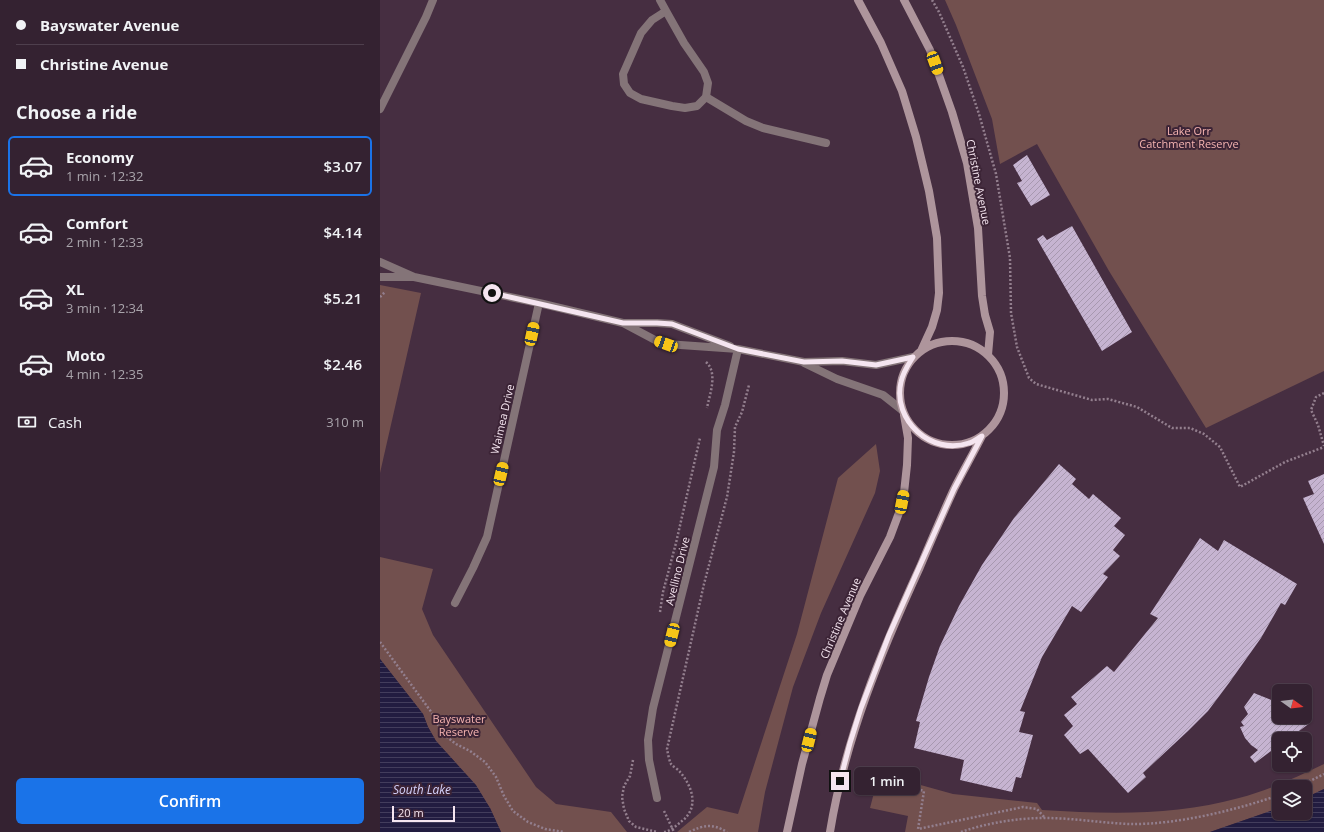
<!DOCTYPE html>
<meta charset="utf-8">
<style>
:root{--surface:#342231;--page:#3c2a39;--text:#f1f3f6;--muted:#a9a4ab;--line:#4e3f4d;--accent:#1a73e8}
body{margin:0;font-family:"Open Sans",sans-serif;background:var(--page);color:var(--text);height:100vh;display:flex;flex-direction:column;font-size:15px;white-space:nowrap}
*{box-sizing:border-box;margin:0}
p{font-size:13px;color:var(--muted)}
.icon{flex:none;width:22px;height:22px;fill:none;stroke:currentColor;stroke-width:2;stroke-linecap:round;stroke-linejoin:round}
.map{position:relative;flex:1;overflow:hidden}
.sheet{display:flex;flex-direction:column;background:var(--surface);width:380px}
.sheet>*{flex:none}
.banner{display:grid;align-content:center;height:88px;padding:0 16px;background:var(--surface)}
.needle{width:26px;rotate:105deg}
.fabs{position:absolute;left:892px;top:684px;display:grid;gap:8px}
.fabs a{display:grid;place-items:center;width:40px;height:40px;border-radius:6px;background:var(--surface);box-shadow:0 1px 3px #0004,0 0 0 1px var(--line);font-size:20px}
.scale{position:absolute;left:12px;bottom:10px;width:63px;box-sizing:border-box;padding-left:4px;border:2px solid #f5e5f0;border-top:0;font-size:11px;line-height:14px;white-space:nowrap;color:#f5e5f0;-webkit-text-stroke:3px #3c2436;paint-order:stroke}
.end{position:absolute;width:18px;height:18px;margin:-9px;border:5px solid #f5e5f0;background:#111;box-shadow:0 0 0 2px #111}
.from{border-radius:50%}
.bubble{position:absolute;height:28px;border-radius:6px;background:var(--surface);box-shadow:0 1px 3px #0004,0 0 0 1px var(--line);font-size:13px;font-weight:600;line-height:28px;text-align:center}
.car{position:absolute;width:12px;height:24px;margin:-12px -6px;border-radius:5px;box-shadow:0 0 3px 1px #0007;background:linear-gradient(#f5c518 24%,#345 0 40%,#f5c518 0 76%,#345 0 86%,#f5c518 0)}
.banner b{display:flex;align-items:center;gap:14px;height:38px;font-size:15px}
.banner b+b{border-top:1px solid var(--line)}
.banner i{width:10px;height:10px;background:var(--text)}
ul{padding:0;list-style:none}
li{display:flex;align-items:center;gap:12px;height:60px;margin:0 8px 6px;padding:0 8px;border:2px solid transparent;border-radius:6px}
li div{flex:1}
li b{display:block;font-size:15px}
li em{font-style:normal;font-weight:600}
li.active{border-color:var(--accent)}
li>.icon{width:36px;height:36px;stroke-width:1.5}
h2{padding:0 16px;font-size:18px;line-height:48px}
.pay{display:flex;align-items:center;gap:10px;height:44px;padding:0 16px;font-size:15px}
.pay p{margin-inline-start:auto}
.cta{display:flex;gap:8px;margin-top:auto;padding:8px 16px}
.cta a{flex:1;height:46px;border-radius:6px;background:var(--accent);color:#fff;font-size:16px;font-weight:600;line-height:46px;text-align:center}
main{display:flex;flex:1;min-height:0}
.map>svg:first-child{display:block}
.green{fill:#72504e}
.water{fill:url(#water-rules)}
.building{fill:url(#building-hatch)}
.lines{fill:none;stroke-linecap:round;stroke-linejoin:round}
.path{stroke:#937f8e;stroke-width:2.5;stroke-dasharray:2 2;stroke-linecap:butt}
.lane{stroke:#847478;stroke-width:8}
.street{stroke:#847478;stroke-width:8}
.secondary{stroke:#ae959c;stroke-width:8}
.route{stroke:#f5e5f0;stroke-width:5}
.labels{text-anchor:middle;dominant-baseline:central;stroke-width:4;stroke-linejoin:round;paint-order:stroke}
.park-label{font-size:11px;fill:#f6b4b1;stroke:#3c2436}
.street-label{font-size:11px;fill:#f5e5f0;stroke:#3c2436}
.water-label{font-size:12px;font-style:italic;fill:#d5d2fc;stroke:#3c2436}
</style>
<main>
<section class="sheet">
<div class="banner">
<b><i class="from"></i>Bayswater Avenue</b>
<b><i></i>Christine Avenue</b>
</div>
<h2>Choose a ride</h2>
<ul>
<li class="active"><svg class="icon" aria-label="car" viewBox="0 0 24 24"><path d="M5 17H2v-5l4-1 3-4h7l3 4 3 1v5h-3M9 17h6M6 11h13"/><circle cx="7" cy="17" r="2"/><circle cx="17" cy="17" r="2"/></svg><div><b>Economy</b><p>1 min · 12:32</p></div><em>$3.07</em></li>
<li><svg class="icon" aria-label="car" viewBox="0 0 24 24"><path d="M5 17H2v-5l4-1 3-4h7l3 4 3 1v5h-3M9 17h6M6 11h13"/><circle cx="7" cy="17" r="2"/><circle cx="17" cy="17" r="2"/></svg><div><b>Comfort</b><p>2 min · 12:33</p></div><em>$4.14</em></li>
<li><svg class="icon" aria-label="car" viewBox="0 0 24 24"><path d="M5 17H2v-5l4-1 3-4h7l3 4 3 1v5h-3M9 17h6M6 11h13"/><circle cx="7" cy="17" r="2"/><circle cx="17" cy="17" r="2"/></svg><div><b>XL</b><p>3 min · 12:34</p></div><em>$5.21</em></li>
<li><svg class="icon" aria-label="car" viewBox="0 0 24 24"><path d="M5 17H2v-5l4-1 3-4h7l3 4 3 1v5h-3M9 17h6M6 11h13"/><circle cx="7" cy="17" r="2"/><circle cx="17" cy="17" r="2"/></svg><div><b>Moto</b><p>4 min · 12:35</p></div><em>$2.46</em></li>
</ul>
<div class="pay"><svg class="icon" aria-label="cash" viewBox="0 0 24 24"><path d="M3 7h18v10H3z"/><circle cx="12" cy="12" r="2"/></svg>Cash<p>310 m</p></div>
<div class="cta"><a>Confirm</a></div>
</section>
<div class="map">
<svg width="944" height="832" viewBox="0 0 944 832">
<defs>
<pattern id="water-rules" width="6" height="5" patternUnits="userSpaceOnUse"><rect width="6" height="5" fill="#221c40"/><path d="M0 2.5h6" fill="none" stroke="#433d5c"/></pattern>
<pattern id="building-hatch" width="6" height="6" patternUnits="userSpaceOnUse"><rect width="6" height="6" fill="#c6b4d1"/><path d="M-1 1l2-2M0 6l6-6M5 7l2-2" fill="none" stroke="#a798af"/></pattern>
</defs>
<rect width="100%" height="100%" fill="#462e41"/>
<path class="green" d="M 565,0 L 944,0 L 944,371 L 826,428 L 729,271 L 657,144 L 620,164 L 612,119 L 576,25 Z
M 0,285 L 41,293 L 0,473 Z
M 496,444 L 500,471 L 495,493 L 441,613 L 413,687 L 385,792 L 378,832 L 297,832 L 327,807 L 358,814 L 417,634 L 458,478 Z
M 0,557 L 53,569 L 42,609 L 53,635 L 156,787 L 176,804 L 231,812 L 247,832 L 121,832 L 110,808 L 74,761 L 56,741 L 48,727 L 43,714 L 0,659 Z
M 944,764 L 944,789 L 925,798 L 925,787 L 899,787 L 899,808 L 830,832 L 525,832 L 528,816 L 490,808 L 496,785 L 537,784 L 573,794 L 657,803 L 662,810 C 729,814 795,816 859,798 C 889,790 917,777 944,764 Z"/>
<path class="water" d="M 0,659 L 43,714 L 48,727 L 56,741 L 96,785 L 110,808 L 121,832 L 0,832 Z
M 944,789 L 944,832 L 830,832 L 899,808 L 899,813 L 925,813 L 925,798 Z"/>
<path class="building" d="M 647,155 L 670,195 L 651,206 L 637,183 L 642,181 L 633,165 Z
M 692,226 L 752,332 L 722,351 L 657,239 L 663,235 L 667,240 Z
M 679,464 L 696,479 L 692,484 L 709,499 L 713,494 L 741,518 L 734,526 L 745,535 L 733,550 L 740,556 L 723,574 L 728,577 L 701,612 L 692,606 L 662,657 L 640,711 L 645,712 L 639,732 L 653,735 L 641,778 L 636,777 L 632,792 L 580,780 L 584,760 L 534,748 L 540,722 L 536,721 L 549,677 L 560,646 L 579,606 L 602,565 L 634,518 Z
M 944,474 L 944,544 L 923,498 L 934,494 L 928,481 Z
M 820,538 L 838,551 L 844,540 L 917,584 L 905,605 L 901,603 L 881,638 L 849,683 L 828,711 L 808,731 L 763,773 L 766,777 L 748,793 L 708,749 L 700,754 L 684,735 L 693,726 L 684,715 L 697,704 L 691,697 L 727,666 L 734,672 L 778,618 L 770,614 Z
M 874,693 L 899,703 L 899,717 L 916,717 L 918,719 L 922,717 L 925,717 L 925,715 L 929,712 L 930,723 L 908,739 L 899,739 L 899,745 L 875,763 L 870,757 L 878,750 L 871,745 L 865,738 L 860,727 L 864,726 L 861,722 L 868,714 L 864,707 Z"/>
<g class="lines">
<path class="path" d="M 552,0 L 559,12 L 583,67 L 599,114 L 616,174 L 630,258 L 631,313 L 637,347 L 649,378 L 656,384 L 712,400 L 728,399 L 757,407 L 792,428 L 810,428 L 824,434 L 840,447 L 860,487 L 905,462 L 944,447
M 0,297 L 5,292
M 326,362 C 338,373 330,393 327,408
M 944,393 L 936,397 L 931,410 L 938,425 L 944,446
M 280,612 L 283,592 L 296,543 L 320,438
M 0,642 L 52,713 L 62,733 L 76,744 L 90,751 L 105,762 L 116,777 L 124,796 L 133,811 L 148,822 L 165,829 L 184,832
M 253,760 L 250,776 L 244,786 L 242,797 L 244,809 L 249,821 L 256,827 L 277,832
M 918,787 L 944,774
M 485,791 L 497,793 L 537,789 L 544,791 L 538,829 L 643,807 L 657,809 L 665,818
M 284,811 L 294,832
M 284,832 C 291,831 297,825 302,821 C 319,808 313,787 300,772 C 298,769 293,767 291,764 C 289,760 288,754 287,749 L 324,584 L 347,497 L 354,452 L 355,427 L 362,412 L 369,385
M 309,832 C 324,825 332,823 347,832
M 581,832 C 607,823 637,818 665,818 C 693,818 722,823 750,824 C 795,825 857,810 899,795"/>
<path class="lane" d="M 326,97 L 366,121 L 383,128 L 446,143"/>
<path class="street" d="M 280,0 L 286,11 L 272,20 L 261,33 L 243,74 L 244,84 L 250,93 L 261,99 L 292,106 L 305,108 L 317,106 L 326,97 L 328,83 L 324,72 L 304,43 L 286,11
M 0,109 L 46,17 L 53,0
M 0,262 L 34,277 L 159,303 L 243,323 L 275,340 L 286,344 L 358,349 L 424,362 L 462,361 L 496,365 L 533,357
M 0,277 L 31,277
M 244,323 L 277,323 L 292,324 L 350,346
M 424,363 L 457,379 L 503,395 L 522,410
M 75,603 L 93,568 L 107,537 L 159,303
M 277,798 L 269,760 L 268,740 L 273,708 L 334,467 L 337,430 L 345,405 L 358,349"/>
<path class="secondary" d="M 478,0 L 501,43 L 522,91 L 536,137 L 549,191 L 557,238 L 559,293 L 557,310 L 552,327 L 541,351
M 524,0 L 550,50 L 572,112 L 587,163 L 598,228 L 602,296 L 605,315 L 610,332 L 608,355
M520 393a52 52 0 1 1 104 0a52 52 0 1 1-104 0Z
M 407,832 L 422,764 L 440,698 L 447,675 L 480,596 L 510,537 L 523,502 L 527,465 L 528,438 L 524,415
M 450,832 C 465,739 501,652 540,567 C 551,541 562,515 574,489 C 583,471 593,454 602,436"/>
</g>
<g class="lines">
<path class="route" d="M 112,293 L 243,323 L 277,323 L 292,324 L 358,349 L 424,362 L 462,361 L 496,365 L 533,357 C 528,365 523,372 521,382 C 512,420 551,456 589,443 C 593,442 598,438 602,436 L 574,489 L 509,635 L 481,708 L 470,743 L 460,781"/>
</g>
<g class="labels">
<g class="park-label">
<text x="809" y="130">Lake Orr<tspan x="809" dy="13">Catchment Reserve</tspan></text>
<text x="79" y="718">Bayswater<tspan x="79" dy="13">Reserve</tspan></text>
</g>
<g class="street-label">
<text transform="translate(599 182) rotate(79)">Christine Avenue</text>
<text transform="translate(122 419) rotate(-77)">Waimea Drive</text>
<text transform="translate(297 571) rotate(-76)">Avellino Drive</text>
<text transform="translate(460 618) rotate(-67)">Christine Avenue</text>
</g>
<g class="water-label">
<text x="42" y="789">South Lake</text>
</g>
</g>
</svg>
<div class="fabs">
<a><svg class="needle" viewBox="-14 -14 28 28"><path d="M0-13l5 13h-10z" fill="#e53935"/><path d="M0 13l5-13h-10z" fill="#a9a4ab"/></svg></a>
<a><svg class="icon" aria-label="locate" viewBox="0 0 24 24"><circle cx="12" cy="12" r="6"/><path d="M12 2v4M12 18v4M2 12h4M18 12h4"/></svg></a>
<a><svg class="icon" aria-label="layers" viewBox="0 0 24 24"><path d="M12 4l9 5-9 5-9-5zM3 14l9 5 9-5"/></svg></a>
</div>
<div class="scale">20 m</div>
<i class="end from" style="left:112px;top:293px"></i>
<i class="end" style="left:460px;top:781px"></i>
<div class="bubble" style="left:474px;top:767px;width:66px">1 min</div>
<i class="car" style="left:555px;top:63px;rotate:160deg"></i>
<i class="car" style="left:152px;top:334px;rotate:12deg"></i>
<i class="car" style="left:286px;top:344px;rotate:290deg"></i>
<i class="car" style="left:121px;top:474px;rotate:13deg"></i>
<i class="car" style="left:522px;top:502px;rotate:11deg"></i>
<i class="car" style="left:292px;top:635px;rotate:194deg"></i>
<i class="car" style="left:429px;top:740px;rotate:14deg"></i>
</div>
</main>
